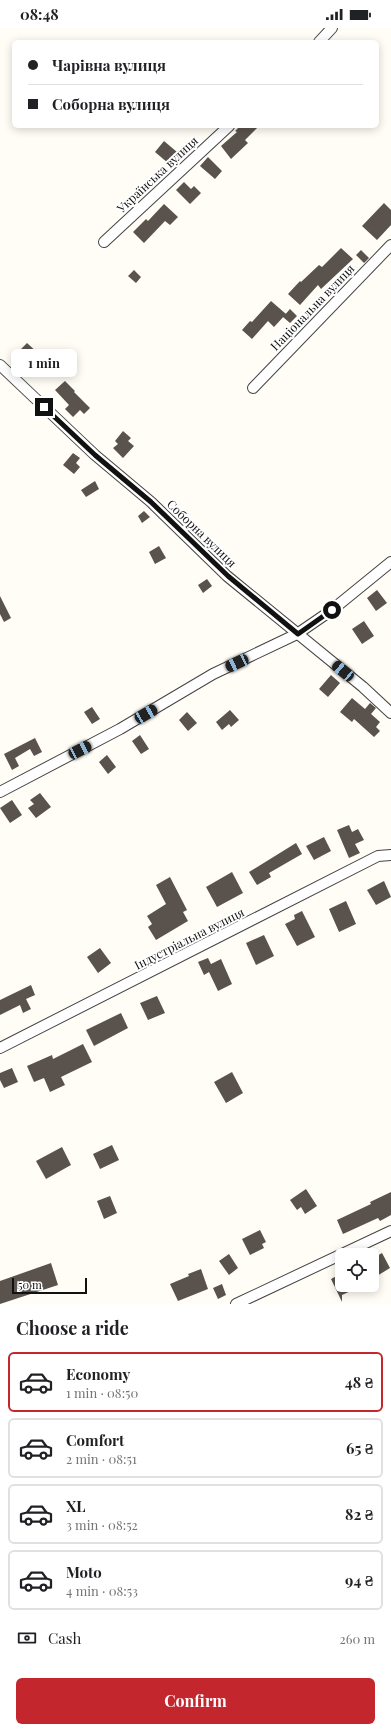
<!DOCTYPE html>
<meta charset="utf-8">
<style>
:root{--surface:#fff;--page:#f6f6f6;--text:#202124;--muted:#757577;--line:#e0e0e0;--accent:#c4262e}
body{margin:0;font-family:"Playfair Display",serif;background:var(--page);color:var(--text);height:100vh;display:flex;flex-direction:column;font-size:15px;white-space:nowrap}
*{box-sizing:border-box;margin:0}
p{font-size:13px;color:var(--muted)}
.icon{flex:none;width:22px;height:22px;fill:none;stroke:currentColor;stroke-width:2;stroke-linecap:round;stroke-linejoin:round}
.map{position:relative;height:1276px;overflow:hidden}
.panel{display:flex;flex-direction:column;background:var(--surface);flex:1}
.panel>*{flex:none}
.top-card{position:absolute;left:12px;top:12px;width:367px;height:88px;border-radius:6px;box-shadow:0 2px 10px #0003;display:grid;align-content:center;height:88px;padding:0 16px;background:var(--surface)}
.tools{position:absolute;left:335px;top:1220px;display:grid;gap:8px}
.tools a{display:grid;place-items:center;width:44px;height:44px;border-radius:6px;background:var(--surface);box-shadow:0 2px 10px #0003;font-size:20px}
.scale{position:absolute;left:12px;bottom:10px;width:75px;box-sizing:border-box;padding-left:4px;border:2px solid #111;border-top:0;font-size:11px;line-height:14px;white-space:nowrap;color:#111;-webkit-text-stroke:3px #fff;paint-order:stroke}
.end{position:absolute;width:18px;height:18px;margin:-9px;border:5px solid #111;background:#fff;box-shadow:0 0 0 2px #fff}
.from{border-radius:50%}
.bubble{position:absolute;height:28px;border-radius:6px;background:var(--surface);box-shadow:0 2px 10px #0003;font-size:13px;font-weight:700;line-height:28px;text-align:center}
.car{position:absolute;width:12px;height:24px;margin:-12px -6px;border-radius:5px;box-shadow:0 0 3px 1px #0007;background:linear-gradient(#222 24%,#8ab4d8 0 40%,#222 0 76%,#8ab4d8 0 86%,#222 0)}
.top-card b{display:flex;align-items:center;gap:14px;height:38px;font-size:15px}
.top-card b+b{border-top:1px solid var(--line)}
.top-card i{width:10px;height:10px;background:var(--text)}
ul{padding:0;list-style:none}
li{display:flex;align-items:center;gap:12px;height:60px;margin:0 8px 6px;padding:0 8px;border:2px solid var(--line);border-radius:6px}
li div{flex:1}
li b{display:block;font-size:15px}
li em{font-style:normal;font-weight:700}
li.on{border-color:var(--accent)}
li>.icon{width:36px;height:36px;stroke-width:1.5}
h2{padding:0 16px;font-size:18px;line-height:48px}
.pay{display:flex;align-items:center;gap:10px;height:44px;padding:0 16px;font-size:15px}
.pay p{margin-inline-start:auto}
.action{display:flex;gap:8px;margin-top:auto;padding:8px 16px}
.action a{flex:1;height:46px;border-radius:6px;background:var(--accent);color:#fff;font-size:16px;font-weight:700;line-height:46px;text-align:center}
.status{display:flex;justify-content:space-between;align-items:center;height:28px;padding:0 20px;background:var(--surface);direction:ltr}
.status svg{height:11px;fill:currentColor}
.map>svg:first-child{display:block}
.building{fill:#5a524d}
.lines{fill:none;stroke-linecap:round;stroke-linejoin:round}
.minor-casing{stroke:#444;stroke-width:12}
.minor{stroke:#fff;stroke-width:10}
.route{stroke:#111;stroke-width:5}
.labels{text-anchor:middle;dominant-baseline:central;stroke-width:4;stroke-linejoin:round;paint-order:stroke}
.street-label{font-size:12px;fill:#111;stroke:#fff}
</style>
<div class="status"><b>08:48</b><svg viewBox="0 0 49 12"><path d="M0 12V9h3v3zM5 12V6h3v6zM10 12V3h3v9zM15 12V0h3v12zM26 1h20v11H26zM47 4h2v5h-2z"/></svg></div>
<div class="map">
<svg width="391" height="1276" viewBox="0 0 391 1276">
<rect width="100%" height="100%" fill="#fffdf5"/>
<path class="building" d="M 240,98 L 259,98 L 245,112 L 248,115 L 231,131 L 221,118 L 237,104 L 235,103 Z
M 164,113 L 177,124 L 168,135 L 155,124 Z
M 208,129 L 222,143 L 215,151 L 200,138 Z
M 184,154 L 191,161 L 194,158 L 201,165 L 190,176 L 176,162 Z
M 384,175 L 391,182 L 391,197 L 377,212 L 362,198 Z
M 164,176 L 178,189 L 170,197 L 165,193 L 144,215 L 133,204 L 146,191 L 148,193 Z
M 341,220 L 353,231 L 321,261 L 318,257 L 300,277 L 288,266 L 300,253 L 301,254 L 319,237 L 322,239 Z
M 361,222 L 369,230 L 364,235 L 356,227 Z
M 134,242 L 141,249 L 136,255 L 128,248 Z
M 271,273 L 286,286 L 274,299 L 268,293 L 252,311 L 242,302 L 250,293 L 252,294 Z
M 290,281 L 297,288 L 290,295 L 283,289 Z
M 27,315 L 39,326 L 32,332 L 37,337 L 30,343 L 14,328 Z
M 65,353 L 75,363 L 74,364 L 90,380 L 84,386 L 80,382 L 73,389 L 65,381 L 69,377 L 55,362 Z
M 123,403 L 131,410 L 128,413 L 134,418 L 123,430 L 113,420 L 118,416 L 115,413 Z
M 73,425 L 80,430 L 76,435 L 80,439 L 74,446 L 63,437 Z
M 95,453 L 99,461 L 86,469 L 81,462 Z
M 144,483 L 150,489 L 142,495 L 138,488 Z
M 159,518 L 166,530 L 155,536 L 149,524 Z
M 207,551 L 212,558 L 203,565 L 198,557 Z
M 377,562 L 387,575 L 376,583 L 367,570 Z
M 0,568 L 11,590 L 4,594 L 0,586 Z
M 364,593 L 374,608 L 362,616 L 352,601 Z
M 331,647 L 340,655 L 328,669 L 319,661 Z
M 352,670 L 365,681 L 370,675 L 376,680 L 371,686 L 380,694 L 376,699 L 380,703 L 374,709 L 354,691 L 352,694 L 340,684 Z
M 92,679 L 100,691 L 92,696 L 84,684 Z
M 230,682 L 239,692 L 231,699 L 229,696 L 222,702 L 216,694 Z
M 187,684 L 197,695 L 188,703 L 179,692 Z
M 140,707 L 149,721 L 141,726 L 132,713 Z
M 35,710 L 42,724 L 34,728 L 30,721 L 15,730 L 19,738 L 12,742 L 4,726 Z
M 107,727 L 116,739 L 108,746 L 99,734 Z
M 40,765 L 51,779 L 36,790 L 28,780 L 34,776 L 30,772 Z
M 12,772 L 22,787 L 10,795 L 0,780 Z
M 349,797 L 352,804 L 358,801 L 364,812 L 355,816 L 360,825 L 349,830 L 337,802 Z
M 324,809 L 331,823 L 314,832 L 306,818 Z
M 296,815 L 302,826 L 269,845 L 271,849 L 257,857 L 249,844 Z
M 232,844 L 243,865 L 217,879 L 206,859 Z
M 170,849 L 187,882 L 183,884 L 188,893 L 156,912 L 148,899 L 152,896 L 147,888 L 166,876 L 156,857 Z
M 384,853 L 391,869 L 376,877 L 367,862 Z
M 346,873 L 356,896 L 339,904 L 329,881 Z
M 302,883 L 315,909 L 297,918 L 285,896 L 295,891 L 294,887 Z
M 264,907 L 274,928 L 256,937 L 246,915 Z
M 100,920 L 111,935 L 98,945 L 87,929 Z
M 208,930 L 211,936 L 221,931 L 232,956 L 218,963 L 209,944 L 204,947 L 198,934 Z
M 31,957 L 35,967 L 26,971 L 31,981 L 23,985 L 20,977 L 0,987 L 0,972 Z
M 157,968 L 165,985 L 148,992 L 140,975 Z
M 121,985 L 128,1000 L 94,1018 L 86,1002 Z
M 83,1016 L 92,1034 L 61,1049 L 65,1057 L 50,1064 L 44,1050 L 34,1054 L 27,1038 L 52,1027 L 53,1031 Z
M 12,1040 L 18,1054 L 4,1060 L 0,1052 L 0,1045 Z
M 232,1044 L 243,1065 L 226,1075 L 214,1054 Z
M 112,1117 L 119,1132 L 100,1141 L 93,1126 Z
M 62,1119 L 71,1137 L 46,1151 L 36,1133 Z
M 306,1161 L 317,1178 L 305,1186 L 301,1179 L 297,1182 L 290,1172 Z
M 391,1164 L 391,1187 L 380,1193 L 378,1190 L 343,1206 L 337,1192 L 371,1176 L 370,1174 Z
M 110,1168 L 117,1185 L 104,1191 L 97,1173 Z
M 260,1202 L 266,1214 L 262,1216 L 264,1220 L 250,1227 L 242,1211 Z
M 382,1225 L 390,1240 L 372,1251 L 372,1231 Z
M 229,1226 L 238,1240 L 229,1247 L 219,1233 Z
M 51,1235 L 58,1257 L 0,1276 L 0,1253 Z
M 201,1241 L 208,1261 L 178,1273 L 170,1256 L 189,1248 L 188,1246 Z
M 342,1245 L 342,1257 L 364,1257 L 342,1267 L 342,1274 L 331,1251 Z
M 222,1256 L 226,1267 L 218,1271 L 213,1260 Z"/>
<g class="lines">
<defs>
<path id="minor" d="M 319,14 L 332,0
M 104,214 L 229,98
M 0,337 L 95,427 L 151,474 L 227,548 L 363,659 L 391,685
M 253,360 L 391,217
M 0,764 L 120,701 L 213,646 L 297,606 L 332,582 L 391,534
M 0,1020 L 378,828 L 391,827
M 236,1276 L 391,1203"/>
</defs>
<use href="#minor" class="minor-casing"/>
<use href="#minor" class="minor"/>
</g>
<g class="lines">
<path class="route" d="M 44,379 L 95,427 L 151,474 L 228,548 L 298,606 L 332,582"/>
</g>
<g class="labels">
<g class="street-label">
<text transform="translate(157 146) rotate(-43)">Українська вулиця</text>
<text transform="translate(312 279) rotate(-46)">Національна вулиця</text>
<text transform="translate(202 505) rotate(44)">Соборна вулиця</text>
<text transform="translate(189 910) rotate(-27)">Індустріальна вулиця</text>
</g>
</g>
</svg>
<div class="tools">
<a><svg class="icon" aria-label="locate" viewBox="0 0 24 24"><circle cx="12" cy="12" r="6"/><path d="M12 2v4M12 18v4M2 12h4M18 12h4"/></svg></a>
</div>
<div class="scale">50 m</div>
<i class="end from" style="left:332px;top:582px"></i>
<i class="end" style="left:44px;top:379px"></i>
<div class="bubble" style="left:11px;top:321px;width:66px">1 min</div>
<i class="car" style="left:237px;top:635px;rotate:245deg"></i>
<i class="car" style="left:343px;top:643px;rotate:310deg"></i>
<i class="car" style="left:146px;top:686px;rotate:60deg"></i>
<i class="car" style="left:80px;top:722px;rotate:63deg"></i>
<div class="top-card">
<b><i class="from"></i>Чарівна вулиця</b>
<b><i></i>Соборна вулиця</b>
</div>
</div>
<section class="panel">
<h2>Choose a ride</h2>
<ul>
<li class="on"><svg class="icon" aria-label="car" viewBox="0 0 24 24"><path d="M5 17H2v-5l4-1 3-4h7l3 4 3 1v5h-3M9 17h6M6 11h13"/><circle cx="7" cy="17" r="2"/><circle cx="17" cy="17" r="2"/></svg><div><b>Economy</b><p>1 min · 08:50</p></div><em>48 ₴</em></li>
<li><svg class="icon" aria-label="car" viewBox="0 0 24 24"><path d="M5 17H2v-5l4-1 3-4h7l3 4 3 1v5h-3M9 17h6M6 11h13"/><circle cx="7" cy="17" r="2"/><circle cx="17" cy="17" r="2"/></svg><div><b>Comfort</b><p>2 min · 08:51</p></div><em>65 ₴</em></li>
<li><svg class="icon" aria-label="car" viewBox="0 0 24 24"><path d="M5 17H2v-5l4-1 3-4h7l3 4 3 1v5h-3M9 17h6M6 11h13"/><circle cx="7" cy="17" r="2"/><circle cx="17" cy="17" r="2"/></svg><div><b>XL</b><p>3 min · 08:52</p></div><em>82 ₴</em></li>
<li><svg class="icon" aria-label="car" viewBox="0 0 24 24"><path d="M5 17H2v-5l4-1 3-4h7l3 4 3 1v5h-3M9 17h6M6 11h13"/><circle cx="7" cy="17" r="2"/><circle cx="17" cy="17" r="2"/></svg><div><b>Moto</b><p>4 min · 08:53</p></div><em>94 ₴</em></li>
</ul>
<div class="pay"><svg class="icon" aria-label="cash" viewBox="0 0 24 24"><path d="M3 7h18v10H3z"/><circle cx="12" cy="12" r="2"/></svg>Cash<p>260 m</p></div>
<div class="action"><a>Confirm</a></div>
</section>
